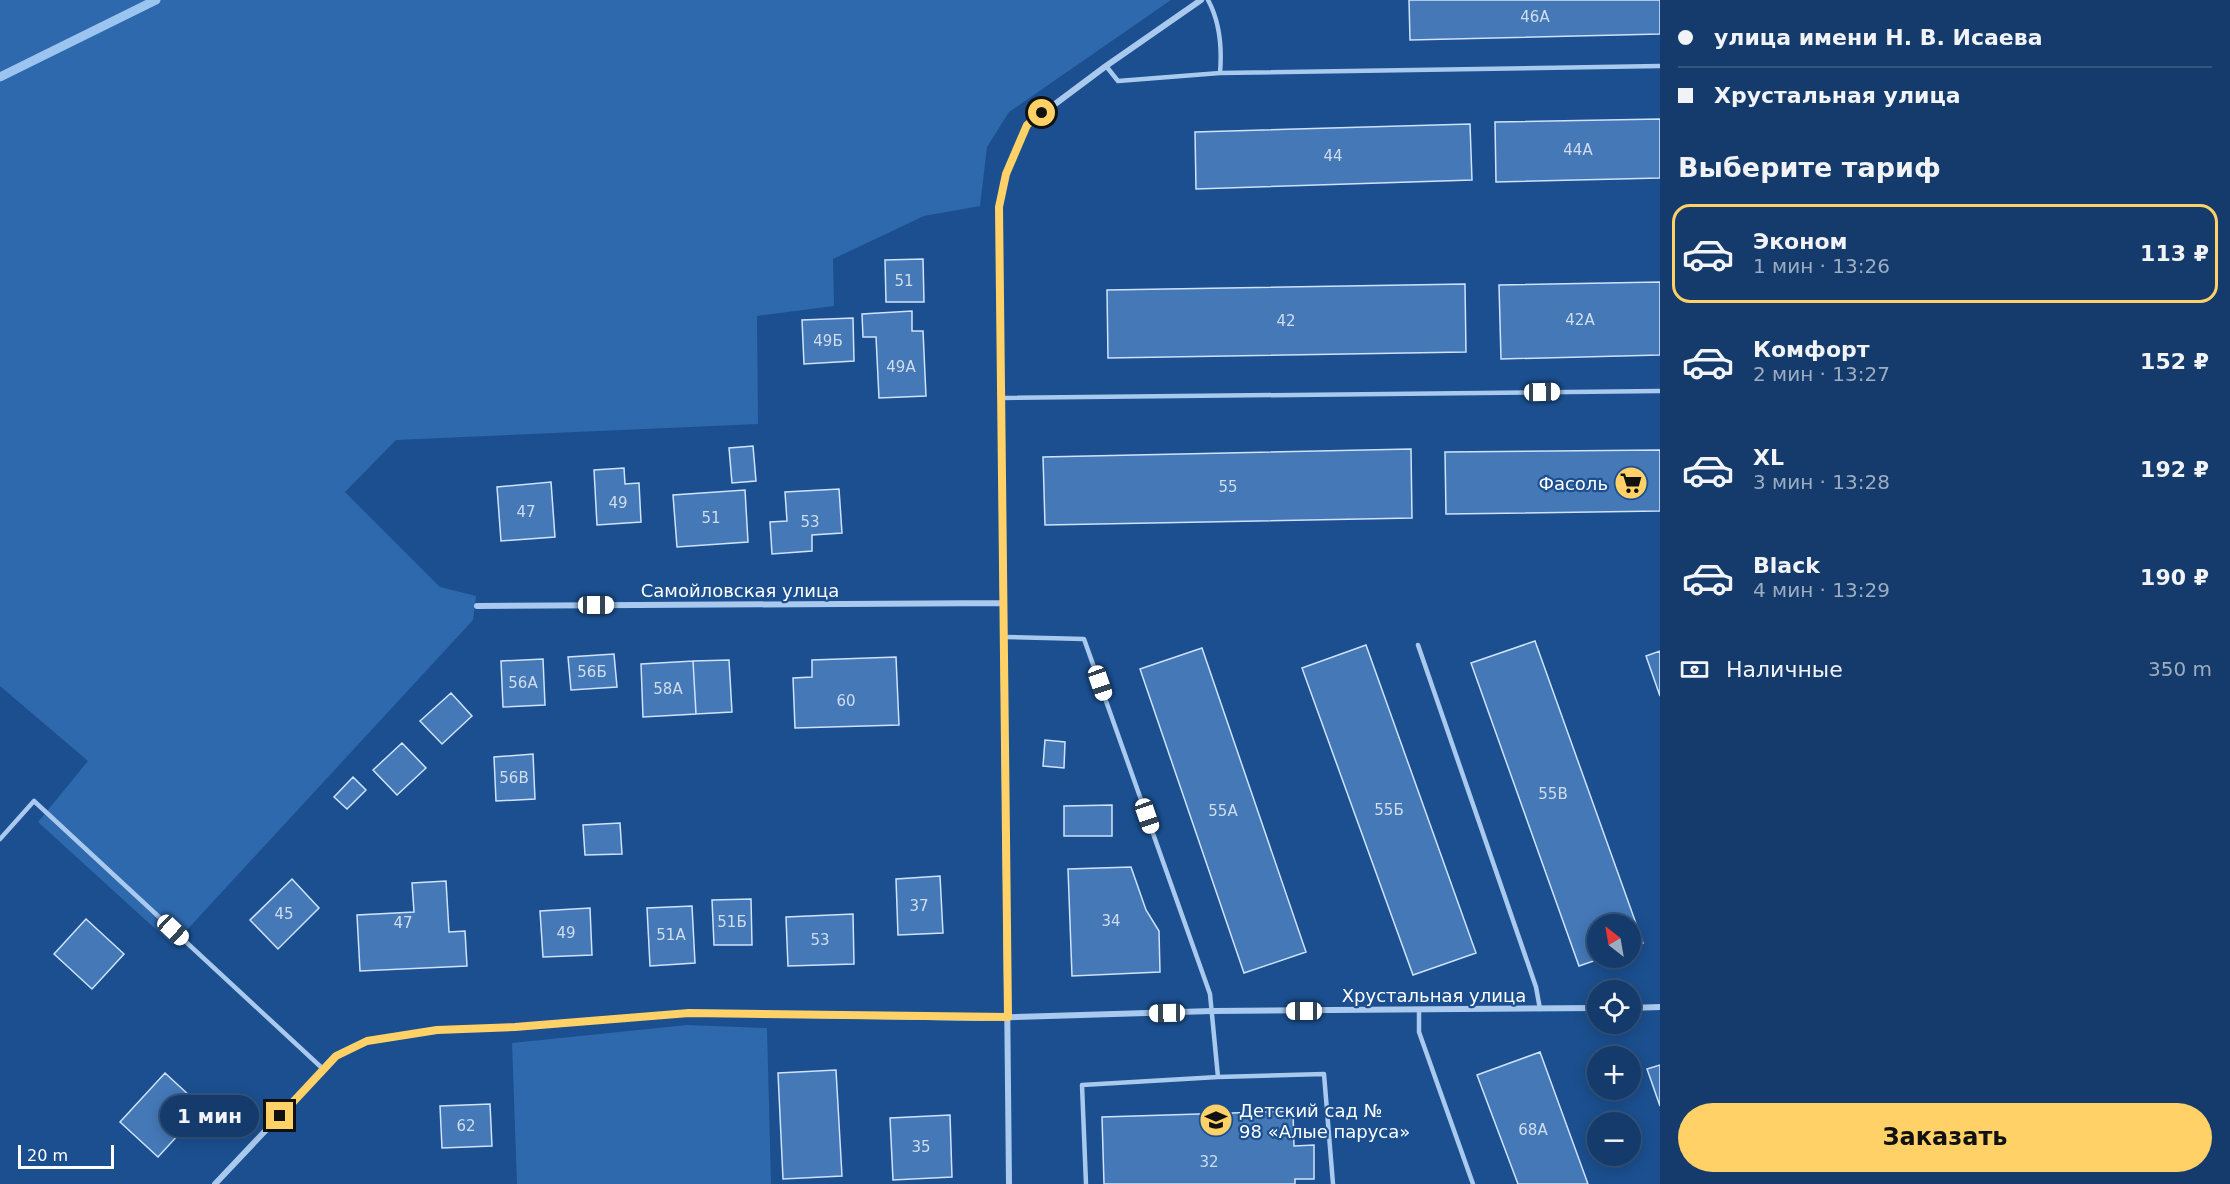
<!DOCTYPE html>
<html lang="ru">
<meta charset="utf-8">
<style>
:root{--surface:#143b6b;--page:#1d4271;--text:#f1f3f6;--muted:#9dadc1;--line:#33557e;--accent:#ffd166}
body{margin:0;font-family:"DejaVu Sans",sans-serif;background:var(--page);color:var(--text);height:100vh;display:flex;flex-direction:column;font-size:22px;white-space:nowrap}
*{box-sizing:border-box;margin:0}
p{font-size:20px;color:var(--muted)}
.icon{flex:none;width:33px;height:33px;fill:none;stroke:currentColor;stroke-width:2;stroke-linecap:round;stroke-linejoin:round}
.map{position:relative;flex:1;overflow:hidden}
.details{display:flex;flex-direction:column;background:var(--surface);width:570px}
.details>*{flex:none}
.top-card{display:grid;align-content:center;height:132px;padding:0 18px;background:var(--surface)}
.needle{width:39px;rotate:329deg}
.tools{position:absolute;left:1587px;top:914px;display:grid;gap:12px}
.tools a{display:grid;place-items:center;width:54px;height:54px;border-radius:50%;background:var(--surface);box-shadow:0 3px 15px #0003,0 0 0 2px var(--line);font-size:30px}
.scale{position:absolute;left:18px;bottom:15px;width:96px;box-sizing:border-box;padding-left:6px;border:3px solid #fff;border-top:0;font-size:16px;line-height:21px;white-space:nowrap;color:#fff;-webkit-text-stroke:4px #1b4f8f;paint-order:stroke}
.end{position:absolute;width:27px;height:27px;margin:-14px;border:8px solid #ffd166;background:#111;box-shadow:0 0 0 3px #111}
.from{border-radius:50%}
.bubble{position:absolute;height:42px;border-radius:21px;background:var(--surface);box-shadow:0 3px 15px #0003,0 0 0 2px var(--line);font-size:20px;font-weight:600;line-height:42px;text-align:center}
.car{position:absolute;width:18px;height:36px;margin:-18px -9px;border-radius:8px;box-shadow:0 0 4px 2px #0007;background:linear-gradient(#fff 24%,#345 0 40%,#fff 0 76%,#345 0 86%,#fff 0)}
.top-card b{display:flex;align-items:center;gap:21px;height:57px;font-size:22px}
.top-card b+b{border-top:2px solid var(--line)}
.top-card i{width:15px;height:15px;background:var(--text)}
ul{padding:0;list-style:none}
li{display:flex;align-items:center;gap:18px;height:99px;margin:0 12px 9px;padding:0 6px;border:3px solid transparent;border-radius:18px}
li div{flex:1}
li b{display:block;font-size:22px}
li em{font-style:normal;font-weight:600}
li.active{border-color:var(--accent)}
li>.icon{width:54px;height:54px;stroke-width:1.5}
h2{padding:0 18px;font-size:27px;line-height:72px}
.pay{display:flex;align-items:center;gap:15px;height:66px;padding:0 18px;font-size:22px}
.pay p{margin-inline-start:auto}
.primary-button{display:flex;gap:12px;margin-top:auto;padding:12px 18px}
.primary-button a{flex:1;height:69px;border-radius:36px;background:var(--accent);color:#111;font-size:24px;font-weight:600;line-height:69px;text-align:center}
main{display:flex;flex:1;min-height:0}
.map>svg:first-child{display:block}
.green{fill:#2e69ad}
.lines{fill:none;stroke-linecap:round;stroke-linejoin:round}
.stream{stroke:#9cc4f0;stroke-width:9}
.building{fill:#4478b7;stroke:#cfe3fa;stroke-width:1.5}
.service{stroke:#a9c9ee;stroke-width:4.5}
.minor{stroke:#a9c9ee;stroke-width:6}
.route{stroke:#ffd166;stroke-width:8}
.labels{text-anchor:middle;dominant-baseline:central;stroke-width:4.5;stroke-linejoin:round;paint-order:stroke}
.number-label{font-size:15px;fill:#d0dded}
.poi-label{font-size:18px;fill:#fff;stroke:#1b4f8f;text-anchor:end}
.street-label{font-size:18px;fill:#fff;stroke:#1b4f8f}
</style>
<main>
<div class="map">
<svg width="1660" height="1184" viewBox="0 0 1660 1184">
<rect width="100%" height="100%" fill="#1b4f8f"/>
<path class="green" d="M 0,0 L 1171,0 L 1009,112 L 987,147 L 980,206 L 924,216 L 833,259 L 834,306 L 757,316 L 758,424 L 396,440 L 345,492 L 440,587 L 476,596 L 473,620 L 173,945 L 38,822 L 88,761 L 0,686 Z
M 687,1025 L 767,1028 L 771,1184 L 517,1184 L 512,1043 Z"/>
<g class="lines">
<path class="stream" d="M 0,77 L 156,0"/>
</g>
<path class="building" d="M 1409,0 L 1660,0 L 1660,34 L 1410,40 Z
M 1660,119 L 1660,178 L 1496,182 L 1495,122 Z
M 1470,124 L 1472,180 L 1196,189 L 1195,132 Z
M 923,259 L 924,302 L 886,302 L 885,260 Z
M 1660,282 L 1660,355 L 1501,359 L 1499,285 Z
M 1465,284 L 1466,352 L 1108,358 L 1107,290 Z
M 912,311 L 912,331 L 923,331 L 926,396 L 879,398 L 876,337 L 863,337 L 862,314 Z
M 853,318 L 854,361 L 804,364 L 802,320 Z
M 753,446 L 756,481 L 732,483 L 729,448 Z
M 1411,449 L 1412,518 L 1045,525 L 1043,457 Z
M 1660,450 L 1660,511 L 1446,514 L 1445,452 Z
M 624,468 L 625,484 L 639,483 L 641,522 L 597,525 L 594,470 Z
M 551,482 L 555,537 L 501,541 L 497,487 Z
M 839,489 L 842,533 L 812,535 L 812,551 L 772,554 L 770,522 L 787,521 L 785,492 Z
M 745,490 L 748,542 L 677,547 L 673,495 Z
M 1535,641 L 1643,943 L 1630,948 L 1630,924 L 1598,924 L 1598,957 L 1605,957 L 1579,966 L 1471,663 Z
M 1366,645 L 1476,953 L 1413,975 L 1302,668 Z
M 1202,648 L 1306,952 L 1244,973 L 1140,669 Z
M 1660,651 L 1660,696 L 1646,656 Z
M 614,654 L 617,687 L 571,690 L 568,657 Z
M 896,657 L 899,725 L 795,728 L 793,678 L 812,677 L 812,660 Z
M 543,659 L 545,705 L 503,707 L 501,661 Z
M 729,660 L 732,712 L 696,714 L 693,661 Z
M 693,661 L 696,714 L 643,717 L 641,664 Z
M 451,693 L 472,716 L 442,744 L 420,721 Z
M 1045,740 L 1065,742 L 1064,768 L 1043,766 Z
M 402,743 L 426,768 L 397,795 L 373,770 Z
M 533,754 L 535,799 L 496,801 L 494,757 Z
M 353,777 L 366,790 L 347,809 L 334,797 Z
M 1112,805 L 1112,836 L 1064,836 L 1064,806 Z
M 620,823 L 622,854 L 585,855 L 583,825 Z
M 1131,867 L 1146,910 L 1159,931 L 1160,972 L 1072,976 L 1068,869 Z
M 940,876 L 943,933 L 898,935 L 896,879 Z
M 292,879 L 319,908 L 278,949 L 250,920 Z
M 446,881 L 449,932 L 465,931 L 467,966 L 360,971 L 357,915 L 414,912 L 412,883 Z
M 751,899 L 752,945 L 714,945 L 712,900 Z
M 692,906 L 695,963 L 650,966 L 647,908 Z
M 590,908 L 592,955 L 543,957 L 540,911 Z
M 853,914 L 854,964 L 788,966 L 786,917 Z
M 86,919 L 124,954 L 92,989 L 54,954 Z
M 1540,1052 L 1588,1184 L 1518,1184 L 1477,1075 Z
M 1660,1065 L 1660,1106 L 1647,1069 Z
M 836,1070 L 842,1176 L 783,1179 L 778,1073 Z
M 165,1073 L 203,1108 L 158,1157 L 120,1122 Z
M 490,1104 L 492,1146 L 442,1148 L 440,1106 Z
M 1293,1111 L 1294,1146 L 1314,1145 L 1314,1179 L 1295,1179 L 1295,1184 L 1104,1184 L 1102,1117 Z
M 950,1115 L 952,1177 L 893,1180 L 890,1118 Z"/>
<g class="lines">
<path class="service" d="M 1208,0 C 1220,22 1222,49 1220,73
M 1106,66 L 1118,81 L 1220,73 L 1660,66
M 1001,398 L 1660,391
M 1004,637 L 1084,639 L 1210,994 L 1218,1077
M 1418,645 L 1536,987 L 1540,1009
M 0,839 L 34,801 L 322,1068
M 1419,1009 L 1419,1032 L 1473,1184
M 1086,1184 L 1082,1085 L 1218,1077 L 1324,1074 L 1333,1184"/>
<path class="minor" d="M 477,606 L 1004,603
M 1630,1008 L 1660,1007
M 215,1184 L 336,1056 L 367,1041 L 437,1030 L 515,1027 L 689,1013 L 983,1018 L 1212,1011 L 1598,1008
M 1009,1184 L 999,207 L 1006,174 L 1027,125 L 1106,66 L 1201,0"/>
</g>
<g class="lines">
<path class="route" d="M 280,1116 L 336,1056 L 367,1041 L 437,1030 L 515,1027 L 689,1013 L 1008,1017 L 999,207 L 1006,174 L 1027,125 L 1042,113"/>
</g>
<defs>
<symbol id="supermarket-disc" viewBox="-11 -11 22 22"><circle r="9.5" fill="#ffd166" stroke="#1b4f8f"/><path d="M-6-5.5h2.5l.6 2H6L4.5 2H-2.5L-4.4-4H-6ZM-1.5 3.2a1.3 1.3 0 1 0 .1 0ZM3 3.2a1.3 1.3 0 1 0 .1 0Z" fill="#111"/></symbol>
<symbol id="school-disc" viewBox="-11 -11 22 22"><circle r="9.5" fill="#ffd166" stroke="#1b4f8f"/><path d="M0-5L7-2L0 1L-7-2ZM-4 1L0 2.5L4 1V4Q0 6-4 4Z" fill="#111"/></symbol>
</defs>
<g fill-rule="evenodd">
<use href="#supermarket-disc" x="1612" y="464" width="38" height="38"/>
<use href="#school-disc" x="1197" y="1101" width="38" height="38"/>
</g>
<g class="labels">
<g class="number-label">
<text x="1535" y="17">46А</text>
<text x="1578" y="150">44А</text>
<text x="1333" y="156">44</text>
<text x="904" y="281">51</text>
<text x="1580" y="320">42А</text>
<text x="1286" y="321">42</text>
<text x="828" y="341">49Б</text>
<text x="901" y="367">49А</text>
<text x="1228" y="487">55</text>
<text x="618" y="503">49</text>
<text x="526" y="512">47</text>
<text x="711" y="518">51</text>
<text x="810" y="522">53</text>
<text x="592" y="672">56Б</text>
<text x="523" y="683">56А</text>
<text x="668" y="689">58А</text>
<text x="846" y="701">60</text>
<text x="514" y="778">56В</text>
<text x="1553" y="794">55В</text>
<text x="1389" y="810">55Б</text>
<text x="1223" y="811">55А</text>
<text x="919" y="906">37</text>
<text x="284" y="914">45</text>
<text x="1111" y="921">34</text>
<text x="732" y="922">51Б</text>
<text x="403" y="923">47</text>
<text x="566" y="933">49</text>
<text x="671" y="935">51А</text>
<text x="820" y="940">53</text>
<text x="466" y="1126">62</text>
<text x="1533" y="1130">68А</text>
<text x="921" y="1147">35</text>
<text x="1209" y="1162">32</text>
</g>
<g class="poi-label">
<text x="1608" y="483">Фасоль</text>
<text x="1239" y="1110" text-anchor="start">Детский сад №<tspan x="1239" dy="21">98 «Алые паруса»</tspan></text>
</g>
<g class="street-label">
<text x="740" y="590">Самойловская улица</text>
<text x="1434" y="995">Хрустальная улица</text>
</g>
</g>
</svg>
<div class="tools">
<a><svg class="needle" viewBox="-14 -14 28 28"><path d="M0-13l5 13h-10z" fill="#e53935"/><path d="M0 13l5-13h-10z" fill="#9dadc1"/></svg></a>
<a><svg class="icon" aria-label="locate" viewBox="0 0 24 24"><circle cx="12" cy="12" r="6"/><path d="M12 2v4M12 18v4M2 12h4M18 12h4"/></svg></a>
<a>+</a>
<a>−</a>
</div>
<div class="scale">20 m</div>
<i class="end from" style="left:1042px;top:113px"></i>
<i class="end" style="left:280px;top:1116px"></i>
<div class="bubble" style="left:160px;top:1095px;width:99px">1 мин</div>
<i class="car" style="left:1542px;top:392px;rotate:89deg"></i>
<i class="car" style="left:596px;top:605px;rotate:90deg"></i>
<i class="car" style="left:1100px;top:683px;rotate:161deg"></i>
<i class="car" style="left:1147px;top:816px;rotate:161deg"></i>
<i class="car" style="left:173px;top:930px;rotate:133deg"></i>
<i class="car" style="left:1304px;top:1011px;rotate:270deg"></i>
<i class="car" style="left:1167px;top:1013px;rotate:269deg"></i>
</div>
<section class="details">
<div class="top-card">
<b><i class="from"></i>улица имени Н. В. Исаева</b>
<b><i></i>Хрустальная улица</b>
</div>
<h2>Выберите тариф</h2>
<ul>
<li class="active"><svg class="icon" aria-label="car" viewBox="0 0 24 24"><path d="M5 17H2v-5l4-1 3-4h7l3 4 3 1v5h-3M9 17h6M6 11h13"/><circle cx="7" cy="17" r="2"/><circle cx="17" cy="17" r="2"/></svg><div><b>Эконом</b><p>1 мин · 13:26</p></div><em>113 ₽</em></li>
<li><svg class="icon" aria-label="car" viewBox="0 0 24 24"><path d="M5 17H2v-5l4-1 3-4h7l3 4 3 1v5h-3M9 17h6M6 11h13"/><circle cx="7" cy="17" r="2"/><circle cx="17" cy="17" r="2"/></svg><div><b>Комфорт</b><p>2 мин · 13:27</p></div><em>152 ₽</em></li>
<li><svg class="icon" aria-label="car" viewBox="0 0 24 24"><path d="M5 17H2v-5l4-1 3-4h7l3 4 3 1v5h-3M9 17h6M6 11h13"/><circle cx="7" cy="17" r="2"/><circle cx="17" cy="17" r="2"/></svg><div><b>XL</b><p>3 мин · 13:28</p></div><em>192 ₽</em></li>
<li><svg class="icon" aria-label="car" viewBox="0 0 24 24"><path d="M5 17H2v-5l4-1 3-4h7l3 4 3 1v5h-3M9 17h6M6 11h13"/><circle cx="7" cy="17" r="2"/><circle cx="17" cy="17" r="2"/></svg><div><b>Black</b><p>4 мин · 13:29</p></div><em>190 ₽</em></li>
</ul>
<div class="pay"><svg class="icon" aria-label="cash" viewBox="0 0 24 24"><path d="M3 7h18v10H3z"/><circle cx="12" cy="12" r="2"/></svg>Наличные<p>350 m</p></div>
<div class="primary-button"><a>Заказать</a></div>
</section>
</main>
